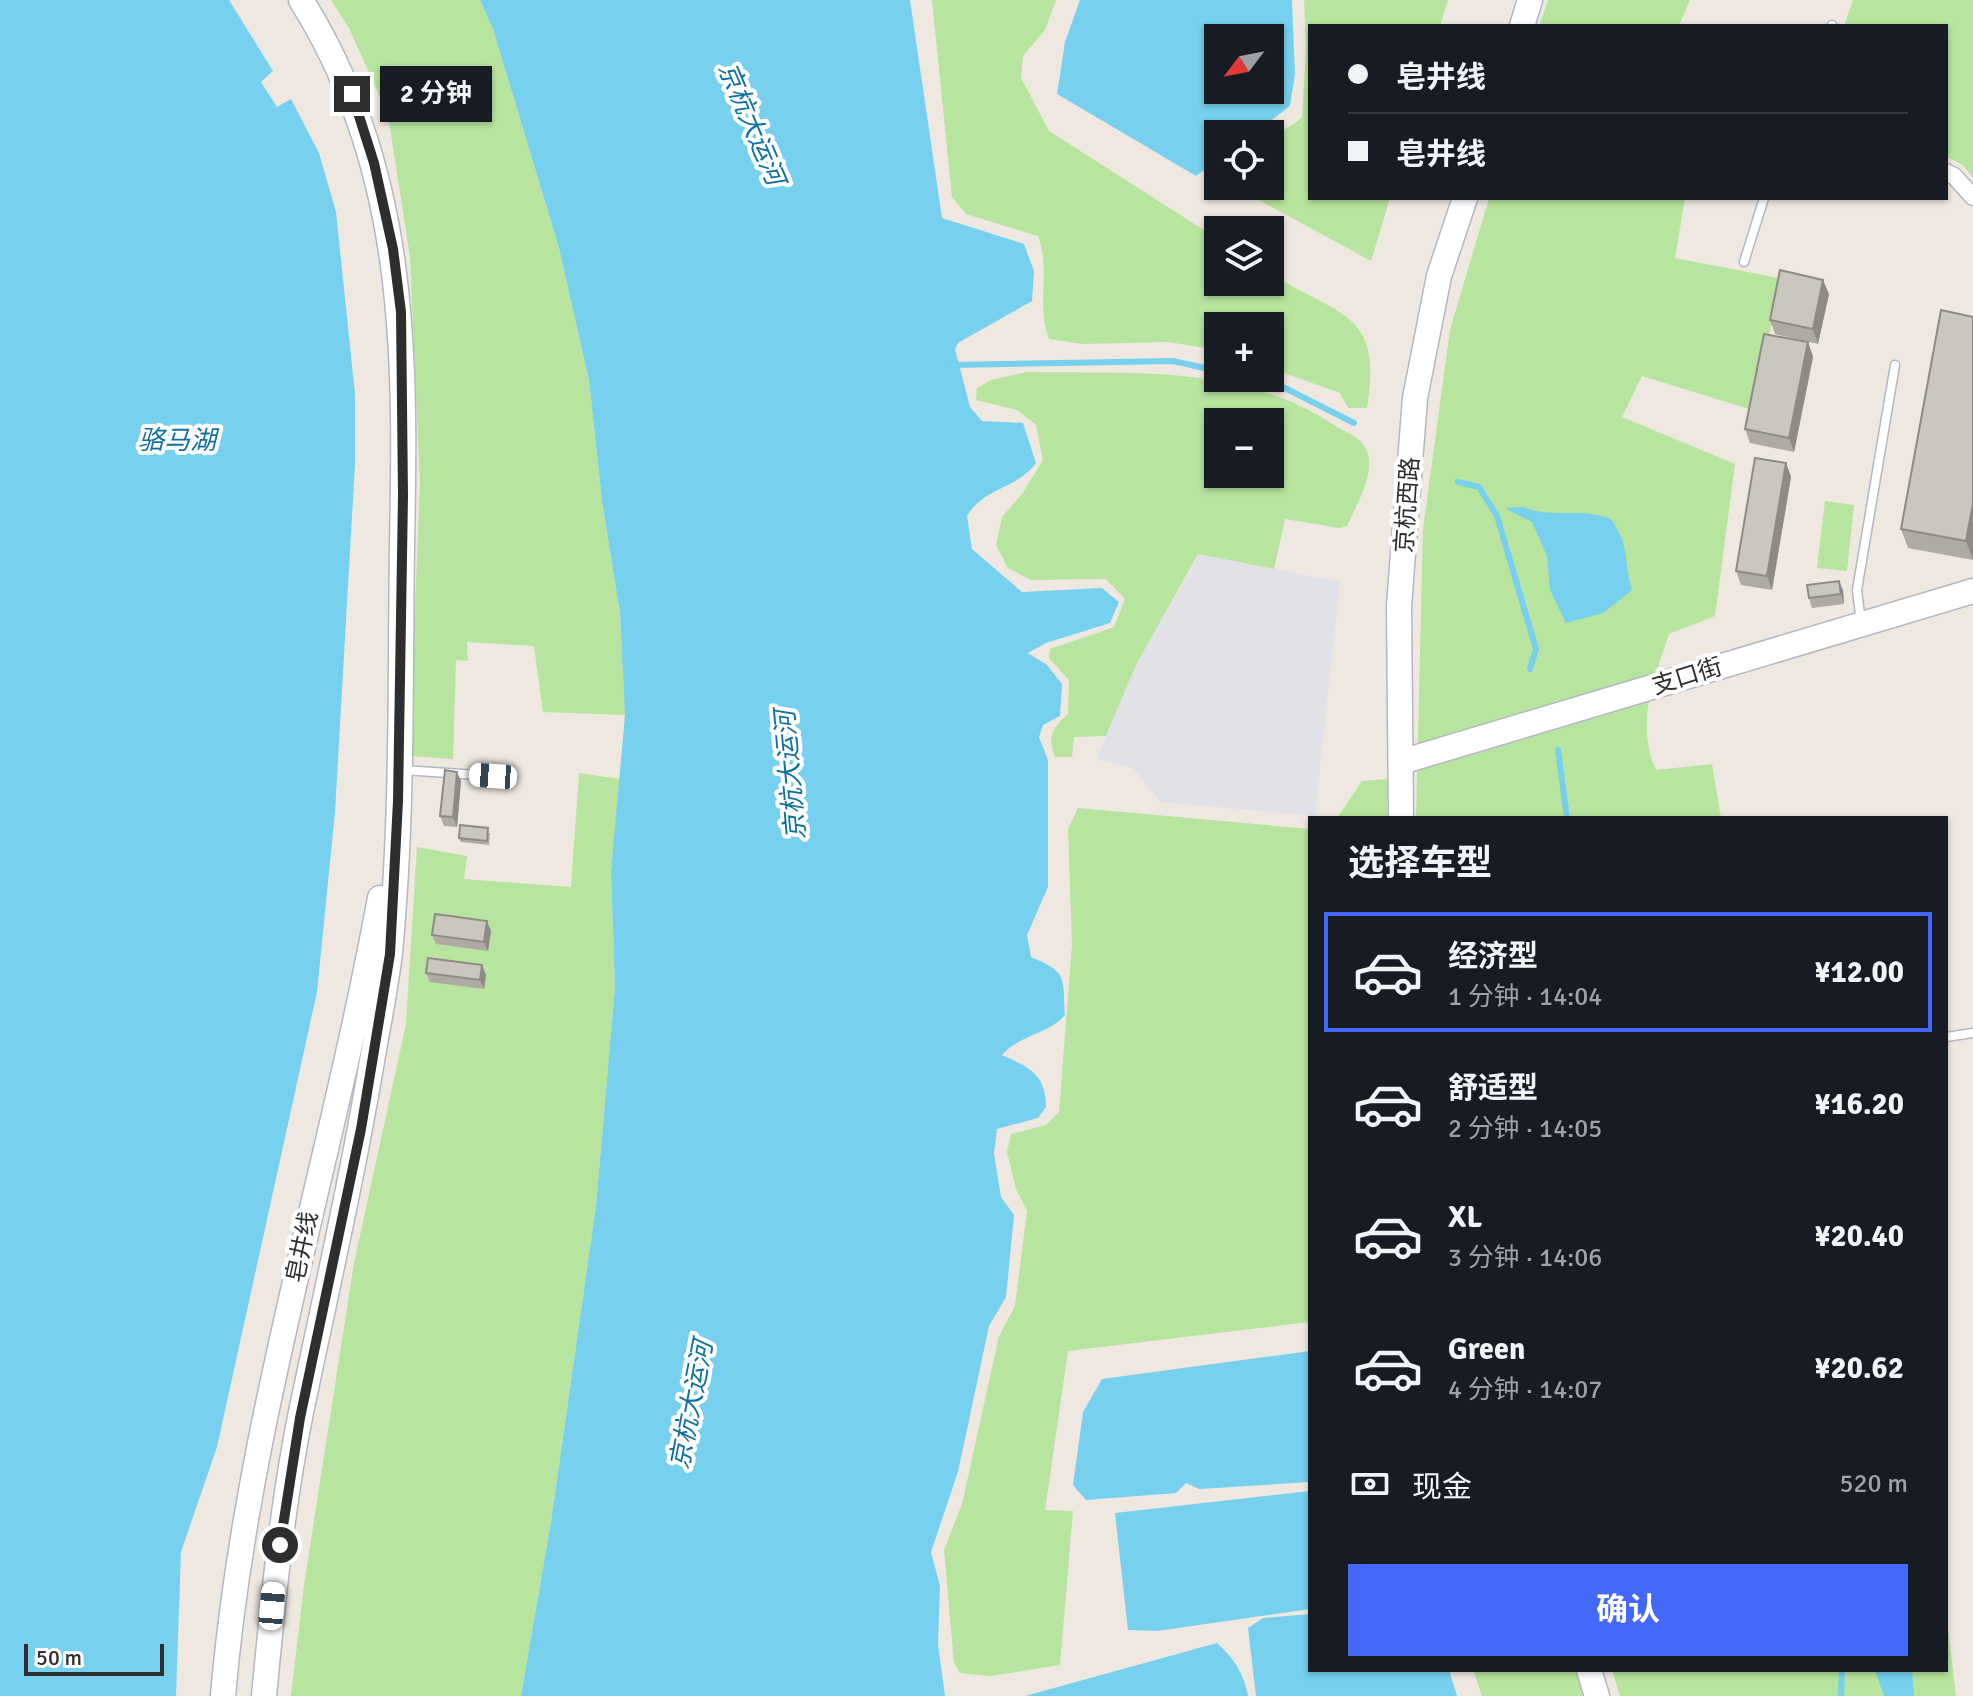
<!DOCTYPE html>
<html lang="zh">
<meta charset="utf-8">
<style>
:root{--surface:#171b24;--page:#242831;--text:#f1f3f6;--muted:#9ea1a6;--line:#363941;--accent:#4468f9}
body{margin:0;font-family:Signika,"Noto Sans SC",sans-serif;background:var(--page);color:var(--text);height:100vh;display:flex;flex-direction:column;font-size:30px;white-space:nowrap}
*{box-sizing:border-box;margin:0}
p{font-size:26px;color:var(--muted)}
.icon{flex:none;width:44px;height:44px;fill:none;stroke:currentColor;stroke-width:2;stroke-linecap:round;stroke-linejoin:round}
.map{position:relative;flex:1;overflow:hidden}
.panel{position:absolute;left:1308px;top:816px;width:640px;height:856px;display:flex;flex-direction:column;background:var(--surface);border-radius:0px;box-shadow:0 2px 6px #0004}
.panel>*{flex:none}
.hud{position:absolute;left:1308px;top:24px;width:640px;height:176px;border-radius:0px;box-shadow:0 2px 6px #0004;display:grid;align-content:center;height:176px;padding:0 40px;background:var(--surface)}
.needle{width:52px;rotate:238deg}
.tools{position:absolute;left:1204px;top:24px;display:grid;gap:16px}
.tools a{display:grid;place-items:center;width:80px;height:80px;border-radius:0px;background:var(--surface);box-shadow:0 2px 6px #0004;font-size:40px}
.scale{position:absolute;left:24px;bottom:20px;width:140px;box-sizing:border-box;padding-left:8px;border:4px solid #2e2e2e;border-top:0;font-size:22px;line-height:28px;white-space:nowrap;color:#2e2e2e;-webkit-text-stroke:6px #fff;paint-order:stroke}
.end{position:absolute;width:36px;height:36px;margin:-18px;border:10px solid #2e2e2e;background:#fff;box-shadow:0 0 0 4px #fff}
.from{border-radius:50%}
.bubble{position:absolute;height:56px;border-radius:0px;background:var(--surface);box-shadow:0 2px 6px #0004;font-size:26px;font-weight:700;line-height:56px;text-align:center}
.car{position:absolute;width:24px;height:48px;margin:-24px -12px;border-radius:10px;box-shadow:0 0 6px 2px #0007;background:linear-gradient(#fff 24%,#345 0 40%,#fff 0 76%,#345 0 86%,#fff 0)}
.hud b{display:flex;align-items:center;gap:28px;height:76px;font-size:30px}
.hud b+b{border-top:2px solid var(--line)}
.hud i{width:20px;height:20px;background:var(--text)}
ul{padding:0;list-style:none}
li{display:flex;align-items:center;gap:24px;height:120px;margin:0 16px 12px;padding:0 24px;border:4px solid transparent;border-radius:0px}
li div{flex:1}
li b{display:block;font-size:30px}
li em{font-style:normal;font-weight:700}
li.active{border-color:var(--accent)}
li>.icon{width:72px;height:72px;stroke-width:1.5}
h2{padding:0 40px;font-size:36px;line-height:96px}
.pay{display:flex;align-items:center;gap:20px;height:88px;padding:0 40px;font-size:30px}
.pay p{margin-inline-start:auto}
.action{display:flex;gap:16px;margin-top:auto;padding:16px 40px}
.action a{flex:1;height:92px;border-radius:0px;background:var(--accent);color:#fff;font-size:32px;font-weight:700;line-height:92px;text-align:center}
.map>svg:first-child{display:block}
.industrial{fill:#e3e1e8}
.green{fill:#b7e49e;fill-rule:evenodd}
.water{fill:#76d0ee;fill-rule:evenodd}
.lines{fill:none;stroke-linecap:round;stroke-linejoin:round}
.stream{stroke:#76d0ee;stroke-width:6}
.lane-casing{stroke:#b4b7c1;stroke-width:11}
.street-casing{stroke:#b4b7c1;stroke-width:19}
.secondary-casing{stroke:#b4b7c1;stroke-width:27}
.lane{stroke:#fff;stroke-width:8}
.street{stroke:#fff;stroke-width:16}
.secondary{stroke:#fff;stroke-width:24}
.wall{fill:#afaaa4}
.shaded-wall{fill:#8e8b86}
.building{fill:#cbc6bf;stroke:#8e8b86;stroke-width:2}
.route{stroke:#2e2e2e;stroke-width:10}
.labels{text-anchor:middle;dominant-baseline:central;stroke-width:8;stroke-linejoin:round;paint-order:stroke}
.street-label{font-size:24px;fill:#2e2e2e;stroke:#fff}
.water-label{font-size:26px;font-style:italic;fill:#0f71a0;stroke:#fff}
</style>
<div class="map">
<svg width="1973" height="1696" viewBox="0 0 1973 1696">
<rect width="100%" height="100%" fill="#efe8e1"/>
<path class="industrial" d="M 1199,554 L 1340,582 L 1315,816 L 1160,802 L 1133,768 L 1097,759 L 1136,665 Z"/>
<path class="green" d="M 331,0 L 480,0 L 493,29 L 559,248 L 589,380 L 602,501 L 620,613 L 625,715 L 543,712 L 534,646 L 467,642 L 468,661 L 456,660 L 453,759 L 409,756 L 420,484 L 410,257 L 388,115 L 349,28 Z
M 932,0 L 1056,0 L 1045,30 L 1023,56 L 1021,78 L 1049,131 L 1218,239 L 1218,282 L 1270,282 L 1270,273 C 1340,318 1383,310 1367,408 L 1348,408 L 1340,393 L 1270,368 L 1270,326 L 1218,326 L 1218,350 L 1168,342 L 1082,344 L 1049,339 C 1036,305 1051,270 1038,236 L 966,214 L 952,197 Z
M 1304,0 L 1448,0 L 1440,26 L 1310,26 L 1310,198 L 1390,198 L 1371,261 L 1233,186 L 1270,186 L 1270,139 L 1302,118 L 1306,46 Z
M 1548,0 L 1690,0 L 1679,26 L 1539,26 Z
M 1853,0 L 1973,0 L 1973,178 L 1964,166 L 1946,156 L 1946,26 L 1844,26 Z
M 1489,198 L 1685,198 L 1675,258 L 1784,279 L 1749,409 L 1642,376 L 1622,417 L 1735,464 L 1715,616 L 1669,634 C 1654,680 1635,722 1656,770 L 1712,764 L 1721,818 L 1416,818 L 1423,529 L 1450,330 Z
M 1027,372 C 1133,374 1242,364 1334,425 C 1346,433 1361,436 1367,451 C 1376,473 1356,506 1347,526 L 1339,528 L 1285,519 L 1274,569 L 1198,554 L 1136,665 L 1106,736 L 1074,737 L 1072,757 L 1055,757 C 1047,735 1052,729 1068,714 L 1069,680 L 1049,658 L 1050,649 L 1114,627 L 1125,599 L 1106,579 L 1031,580 L 1008,568 L 996,545 L 1002,517 L 1022,494 L 1043,460 L 1036,425 L 1017,410 L 976,400 L 977,388 L 991,380 ZM 1218,422 L 1270,422 L 1270,474 L 1218,474 Z
M 1825,501 L 1854,505 L 1847,571 L 1817,568 Z
M 579,773 L 620,779 L 611,872 L 615,987 L 596,1206 L 551,1522 L 521,1696 L 291,1696 L 304,1585 L 354,1263 L 406,1024 L 417,847 L 467,856 L 464,879 L 571,887 Z
M 1388,779 L 1387,818 L 1337,818 L 1362,781 Z
M 1078,808 L 1310,829 L 1310,1322 L 1068,1351 L 1045,1510 L 1073,1511 L 1060,1665 L 991,1676 L 960,1673 L 954,1663 L 944,1550 L 962,1504 L 999,1336 L 1015,1306 L 1027,1211 L 1016,1189 L 1007,1152 L 1011,1134 L 1046,1125 L 1059,1112 L 1072,945 L 1068,829 Z
M 1946,1611 L 1956,1696 L 1620,1696 L 1612,1670 L 1946,1670 Z
M 1473,1670 L 1577,1670 L 1584,1696 L 1482,1696 Z"/>
<path class="water" d="M 0,0 L 229,0 L 273,71 L 261,82 L 277,107 L 291,99 L 319,153 L 336,212 L 355,394 L 355,464 L 335,812 L 317,992 L 217,1447 L 181,1552 L 176,1696 L 0,1696 Z
M 480,0 L 910,0 L 942,218 L 1024,244 L 1034,271 L 1032,301 L 958,343 L 955,349 L 970,407 L 982,421 L 1023,423 L 1036,463 C 1015,491 986,485 967,516 L 972,549 L 1022,592 L 1102,588 L 1119,602 L 1110,623 L 1046,643 L 1028,653 L 1047,665 L 1062,684 L 1060,716 L 1043,725 L 1039,737 L 1048,760 L 1048,887 L 1027,935 L 1031,957 C 1067,972 1063,976 1065,1015 C 1049,1034 1019,1035 1002,1055 C 1029,1067 1046,1074 1046,1107 L 1038,1118 L 997,1129 L 994,1154 L 1001,1197 L 1014,1215 L 1006,1297 L 989,1326 L 958,1472 L 931,1552 L 940,1586 L 938,1644 L 945,1696 L 521,1696 L 551,1522 L 596,1206 L 615,987 L 611,872 L 625,715 L 620,613 L 602,501 L 589,380 L 559,248 L 493,29 Z
M 1080,0 L 1292,0 L 1295,74 L 1290,106 L 1253,134 L 1218,134 L 1218,160 L 1196,176 L 1057,94 L 1065,42 ZM 1270,38 L 1270,90 L 1218,90 L 1218,38 Z
M 1523,507 C 1552,519 1582,507 1611,519 C 1631,550 1623,559 1632,590 L 1603,613 L 1566,623 L 1550,590 L 1547,556 L 1532,522 L 1505,508 Z
M 1310,1351 L 1310,1482 L 1199,1489 L 1186,1483 L 1176,1493 L 1086,1500 L 1073,1485 L 1083,1412 L 1102,1379 Z
M 1310,1491 L 1310,1609 L 1157,1631 L 1128,1630 L 1115,1513 Z
M 1310,1614 L 1310,1670 L 1449,1670 L 1457,1696 L 1256,1696 L 1248,1628 L 1263,1618 Z
M 1217,1643 C 1234,1658 1244,1674 1248,1696 L 1025,1696 Z
M 1875,1670 L 1912,1670 L 1914,1696 L 1884,1696 Z"/>
<g class="lines">
<path class="stream" d="M 951,365 L 1173,361 L 1218,371
M 1249,378 L 1279,385 L 1354,423
M 1458,482 L 1479,487 L 1497,516 L 1536,649 L 1530,669
M 1558,750 L 1567,818
M 1841,1696 L 1842,1670"/>
<defs>
<path id="lane" d="M 1832,26 L 1832,25
M 1744,262 L 1764,198
M 1861,623 L 1857,590 L 1895,365
M 403,770 L 493,776
M 1946,1037 L 1973,1033"/>
<path id="street" d="M 1946,172 L 1954,176 L 1973,197"/>
<path id="secondary" d="M 1522,26 L 1530,0
M 1401,762 L 1973,591
M 1401,818 L 1399,606 L 1415,398 L 1439,276 L 1465,198
M 1589,1670 L 1597,1696
M 223,1696 C 246,1425 331,1165 380,898
M 264,1696 C 273,1601 282,1506 301,1412 C 326,1293 353,1175 373,1055 C 379,1021 386,987 390,952 C 403,817 400,680 402,545 C 406,353 407,168 301,0"/>
</defs>
<use href="#lane" class="lane-casing"/>
<use href="#street" class="street-casing"/>
<use href="#secondary" class="secondary-casing"/>
<use href="#lane" class="lane"/>
<use href="#street" class="street"/>
<use href="#secondary" class="secondary"/>
</g>
<path class="wall" d="M 1829,294 L 1818,344 L 1775,334 L 1770,320 Z
M 1941,310 L 1973,560 L 1908,548 L 1901,529 Z
M 1808,342 L 1813,357 L 1794,452 L 1750,443 L 1745,429 Z
M 1786,463 L 1791,477 L 1772,590 L 1741,585 L 1736,571 Z
M 1843,590 L 1844,604 L 1812,608 L 1809,598 Z
M 461,781 L 457,827 L 444,826 L 440,816 Z
M 490,833 L 489,845 L 461,842 L 459,838 Z
M 491,931 L 488,951 L 436,944 L 432,935 Z
M 426,973 L 486,975 L 484,989 L 430,982 Z"/>
<path class="shaded-wall" d="M 1823,280 L 1829,294 L 1818,344 L 1813,329 Z
M 1808,342 L 1813,357 L 1794,452 L 1789,438 Z
M 1786,463 L 1791,477 L 1772,590 L 1767,576 Z
M 1973,503 L 1973,560 L 1966,541 Z
M 1839,581 L 1843,590 L 1844,604 L 1841,594 Z
M 457,772 L 461,781 L 457,827 L 453,817 Z
M 487,921 L 491,931 L 488,951 L 484,942 Z
M 482,965 L 486,975 L 484,989 L 480,980 Z"/>
<path class="building" d="M 1780,270 L 1823,280 L 1813,329 L 1770,320 Z
M 1941,310 L 1973,317 L 1973,503 L 1966,541 L 1901,529 Z
M 1764,334 L 1808,342 L 1789,438 L 1745,429 Z
M 1755,458 L 1786,463 L 1767,576 L 1736,571 Z
M 1839,581 L 1841,594 L 1809,598 L 1807,585 Z
M 445,770 L 457,772 L 453,817 L 440,816 Z
M 460,825 L 488,828 L 487,841 L 459,838 Z
M 435,914 L 487,921 L 484,942 L 432,935 Z
M 428,958 L 482,965 L 480,980 L 426,973 Z"/>
<g class="lines">
<path class="route" d="M 280,1545 L 300,1418 L 361,1129 L 390,954 L 398,801 L 403,496 L 401,312 L 393,249 L 374,163 L 352,94"/>
</g>
<g class="labels">
<g class="street-label">
<text transform="translate(1407 505) rotate(-86)">京杭西路</text>
<text transform="translate(1687 676) rotate(-17)">支口街</text>
<text transform="translate(302 1247) rotate(-78)">皂井线</text>
</g>
<g class="water-label">
<text transform="translate(751 124) rotate(67)">京杭大运河</text>
<text x="177" y="441">骆马湖</text>
<text transform="translate(791 775) rotate(-95)">京杭大运河</text>
<text transform="translate(692 1405) rotate(-79)">京杭大运河</text>
</g>
</g>
</svg>
<div class="tools">
<a><svg class="needle" viewBox="-14 -14 28 28"><path d="M0-13l5 13h-10z" fill="#e53935"/><path d="M0 13l5-13h-10z" fill="#9ea1a6"/></svg></a>
<a><svg class="icon" aria-label="locate" viewBox="0 0 24 24"><circle cx="12" cy="12" r="6"/><path d="M12 2v4M12 18v4M2 12h4M18 12h4"/></svg></a>
<a><svg class="icon" aria-label="layers" viewBox="0 0 24 24"><path d="M12 4l9 5-9 5-9-5zM3 14l9 5 9-5"/></svg></a>
<a>+</a>
<a>−</a>
</div>
<div class="scale">50 m</div>
<i class="end from" style="left:280px;top:1545px"></i>
<i class="end" style="left:352px;top:94px"></i>
<div class="bubble" style="left:380px;top:66px;width:112px">2 分钟</div>
<i class="car" style="left:493px;top:776px;rotate:274deg"></i>
<i class="car" style="left:272px;top:1606px;rotate:5deg"></i>
<div class="hud">
<b><i class="from"></i>皂井线</b>
<b><i></i>皂井线</b>
</div>
<section class="panel">
<h2>选择车型</h2>
<ul>
<li class="active"><svg class="icon" aria-label="car" viewBox="0 0 24 24"><path d="M5 17H2v-5l4-1 3-4h7l3 4 3 1v5h-3M9 17h6M6 11h13"/><circle cx="7" cy="17" r="2"/><circle cx="17" cy="17" r="2"/></svg><div><b>经济型</b><p>1 分钟 · 14:04</p></div><em>¥12.00</em></li>
<li><svg class="icon" aria-label="car" viewBox="0 0 24 24"><path d="M5 17H2v-5l4-1 3-4h7l3 4 3 1v5h-3M9 17h6M6 11h13"/><circle cx="7" cy="17" r="2"/><circle cx="17" cy="17" r="2"/></svg><div><b>舒适型</b><p>2 分钟 · 14:05</p></div><em>¥16.20</em></li>
<li><svg class="icon" aria-label="car" viewBox="0 0 24 24"><path d="M5 17H2v-5l4-1 3-4h7l3 4 3 1v5h-3M9 17h6M6 11h13"/><circle cx="7" cy="17" r="2"/><circle cx="17" cy="17" r="2"/></svg><div><b>XL</b><p>3 分钟 · 14:06</p></div><em>¥20.40</em></li>
<li><svg class="icon" aria-label="car" viewBox="0 0 24 24"><path d="M5 17H2v-5l4-1 3-4h7l3 4 3 1v5h-3M9 17h6M6 11h13"/><circle cx="7" cy="17" r="2"/><circle cx="17" cy="17" r="2"/></svg><div><b>Green</b><p>4 分钟 · 14:07</p></div><em>¥20.62</em></li>
</ul>
<div class="pay"><svg class="icon" aria-label="cash" viewBox="0 0 24 24"><path d="M3 7h18v10H3z"/><circle cx="12" cy="12" r="2"/></svg>现金<p>520 m</p></div>
<div class="action"><a>确认</a></div>
</section>
</div>
